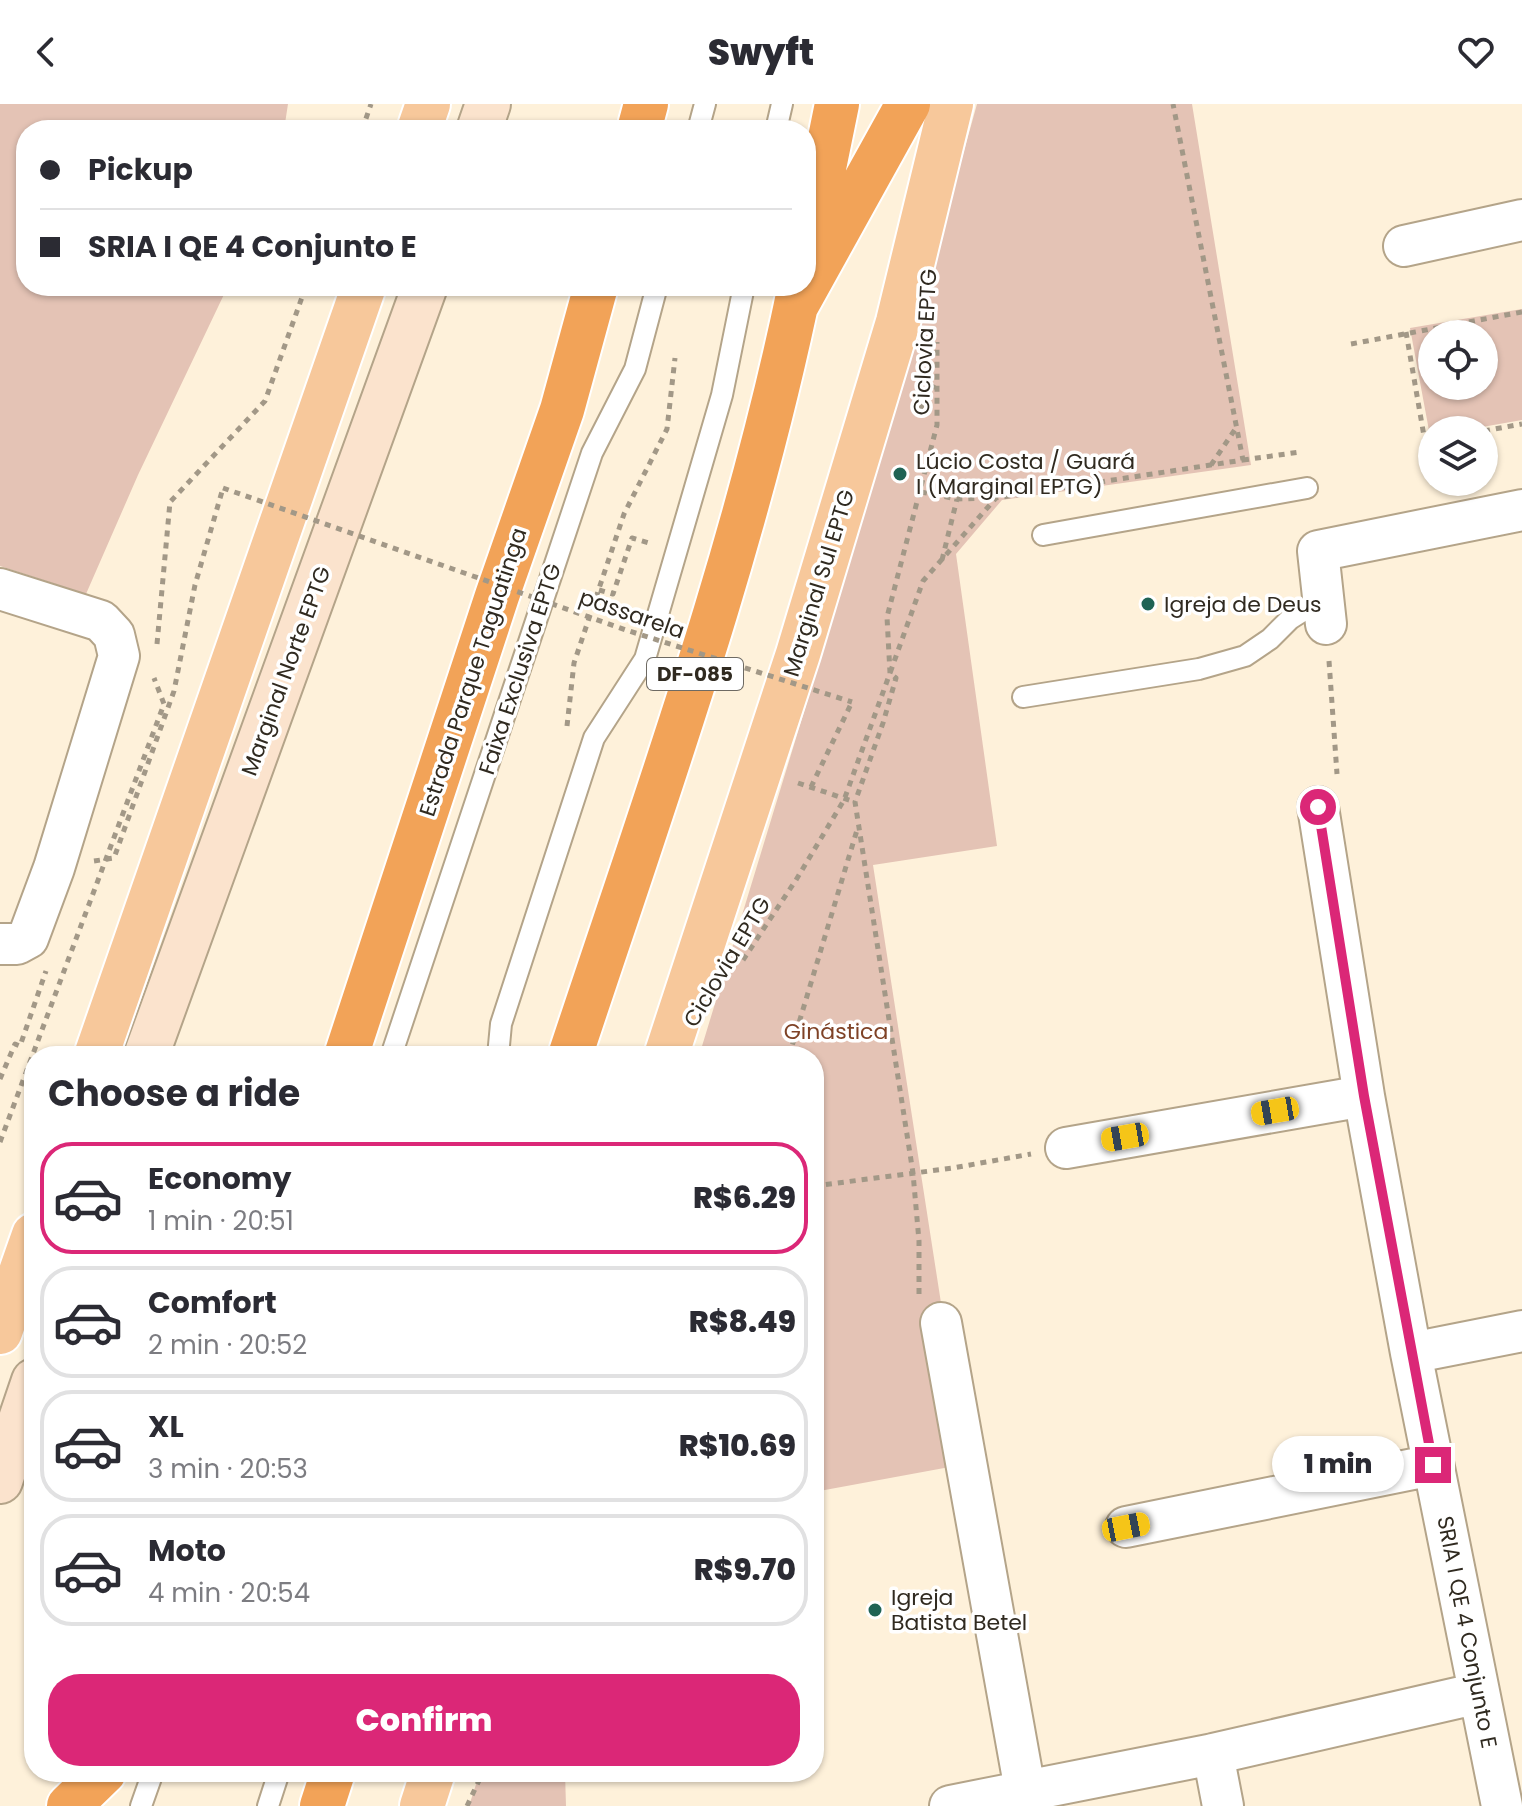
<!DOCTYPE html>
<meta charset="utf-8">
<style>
:root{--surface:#fff;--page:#f7f7f7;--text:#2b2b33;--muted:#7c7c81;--line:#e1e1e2;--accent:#db2777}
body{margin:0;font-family:Poppins,sans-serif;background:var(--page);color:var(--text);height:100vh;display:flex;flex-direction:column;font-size:30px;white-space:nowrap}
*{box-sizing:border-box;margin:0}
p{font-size:26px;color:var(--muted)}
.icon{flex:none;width:44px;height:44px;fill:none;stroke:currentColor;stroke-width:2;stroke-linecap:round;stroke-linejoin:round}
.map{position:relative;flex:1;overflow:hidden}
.drawer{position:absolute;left:24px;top:942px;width:800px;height:736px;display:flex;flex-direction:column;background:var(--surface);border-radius:32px;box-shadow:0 2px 6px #0004}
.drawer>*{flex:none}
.banner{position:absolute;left:16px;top:16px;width:800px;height:176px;border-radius:32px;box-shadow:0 2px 6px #0004;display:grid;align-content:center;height:176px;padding:0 24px;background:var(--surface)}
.buttons{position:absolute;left:1418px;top:216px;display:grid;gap:16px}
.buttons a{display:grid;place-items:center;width:80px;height:80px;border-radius:50%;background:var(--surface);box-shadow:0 2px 6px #0004;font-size:40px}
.end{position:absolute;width:36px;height:36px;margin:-18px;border:10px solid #db2777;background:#fff;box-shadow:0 0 0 4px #fff}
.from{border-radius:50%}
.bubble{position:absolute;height:56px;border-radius:28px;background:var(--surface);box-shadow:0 2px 6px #0004;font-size:26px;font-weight:800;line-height:56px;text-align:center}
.car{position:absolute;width:24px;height:48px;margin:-24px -12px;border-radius:10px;box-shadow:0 0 6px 2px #0007;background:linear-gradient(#f5c518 24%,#345 0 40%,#f5c518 0 76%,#345 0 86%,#f5c518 0)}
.banner b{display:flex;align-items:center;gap:28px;height:76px;font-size:30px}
.banner b+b{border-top:2px solid var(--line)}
.banner i{width:20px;height:20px;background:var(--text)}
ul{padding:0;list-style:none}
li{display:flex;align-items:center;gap:24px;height:112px;margin:0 16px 12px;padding:0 8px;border:4px solid var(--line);border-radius:32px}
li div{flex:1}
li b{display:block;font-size:30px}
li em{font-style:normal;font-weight:800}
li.selected{border-color:var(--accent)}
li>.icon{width:72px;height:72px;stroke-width:1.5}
h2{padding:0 24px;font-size:36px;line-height:96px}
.primary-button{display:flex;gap:16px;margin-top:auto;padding:16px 24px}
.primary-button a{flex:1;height:92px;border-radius:32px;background:var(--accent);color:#fff;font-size:32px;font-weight:800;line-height:92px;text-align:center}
header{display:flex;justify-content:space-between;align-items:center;height:104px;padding:0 24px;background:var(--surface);font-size:36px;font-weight:800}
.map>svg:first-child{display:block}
.green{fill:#e4c3b5;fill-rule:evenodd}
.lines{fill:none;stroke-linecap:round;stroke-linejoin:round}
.service-casing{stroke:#b4a489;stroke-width:24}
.minor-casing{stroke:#b4a489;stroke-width:44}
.secondary-casing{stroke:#b4a489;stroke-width:48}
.primary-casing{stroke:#fff;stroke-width:48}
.motorway-casing{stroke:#fff;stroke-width:48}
.path{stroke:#a29887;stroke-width:5;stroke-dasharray:6 6;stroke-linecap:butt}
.service{stroke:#fff;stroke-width:20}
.minor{stroke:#fff;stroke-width:40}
.secondary{stroke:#fbe3cd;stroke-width:44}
.primary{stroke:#f7c89b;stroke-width:44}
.motorway{stroke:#f2a358;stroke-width:44}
.path-bridge{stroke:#a29887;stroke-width:5;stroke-dasharray:6 6;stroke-linecap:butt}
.route{stroke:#db2777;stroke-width:10}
.poi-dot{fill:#1f6354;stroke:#fff;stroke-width:3}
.labels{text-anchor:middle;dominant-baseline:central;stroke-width:7;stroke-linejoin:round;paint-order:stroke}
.shield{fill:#fff;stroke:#6e6a63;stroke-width:2}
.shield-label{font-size:20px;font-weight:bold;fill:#302a20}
.street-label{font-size:22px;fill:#302a20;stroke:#fff}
.poi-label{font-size:22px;fill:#302a20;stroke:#fff;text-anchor:start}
.park-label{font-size:22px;fill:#7f4226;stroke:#fff}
</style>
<header><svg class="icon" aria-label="back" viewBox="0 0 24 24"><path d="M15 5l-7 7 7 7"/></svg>Swyft<svg class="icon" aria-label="heart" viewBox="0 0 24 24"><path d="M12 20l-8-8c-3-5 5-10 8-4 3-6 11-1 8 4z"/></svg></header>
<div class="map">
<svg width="1522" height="1702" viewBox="0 0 1522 1702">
<rect width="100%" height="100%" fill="#fef1da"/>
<path class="green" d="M 0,0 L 288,0 L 284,26 L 26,26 L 26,182 L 228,182 L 138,371 L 86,490 L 0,462 Z
M 977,0 L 1192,0 L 1251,361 L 1002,396 L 956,450 L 997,742 L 873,761 L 966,1360 L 814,1388 L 814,952 L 699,952 L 854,444 Z
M 1522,205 L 1522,316 L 1465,326 L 1432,326 L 1432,332 L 1430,332 L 1410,224 ZM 1432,230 L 1484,230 L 1484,282 L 1432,282 Z
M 480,1668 L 565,1668 L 566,1702 L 469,1702 Z"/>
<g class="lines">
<defs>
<path id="service" d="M 698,26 L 705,0
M 776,26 L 782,0
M 1043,431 L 1307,384
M 1023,593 L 1199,565 L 1245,552 L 1270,535 L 1290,515 L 1323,494
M 391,952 L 592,349 L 635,265 L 657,182
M 498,952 L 501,920 L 594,634 L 645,555 L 722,291 L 744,182
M 141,1702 L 153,1668
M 268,1702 L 279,1668"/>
<path id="minor" d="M 1404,142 L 1522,116
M 0,485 L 101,517 L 114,531 L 119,552 L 54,764 L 28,834 L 17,840 L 0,840
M 1326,520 L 1318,447 L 1522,406
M 1318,703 L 1364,992
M 1066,1044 L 1364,992 L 1411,1249 L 1502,1702
M 941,1219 L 1025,1686
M 1411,1249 L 1522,1227
M 1126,1423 L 1433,1361
M 1213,1650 L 1223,1702
M 950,1702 L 1213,1650 L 1479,1589"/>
<path id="secondary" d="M 479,26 L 488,0
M 146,952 L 425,182
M 0,1377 L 34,1277"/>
<path id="primary" d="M 419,26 L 428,0
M 96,952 L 364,182
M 666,952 L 798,550 L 898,218 L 951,0
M 0,1228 L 34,1131
M 422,1702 L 433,1668"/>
<path id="motorway" d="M 639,26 L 646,0
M 806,152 L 837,0
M 796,202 L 908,0
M 346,952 L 497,492 L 562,306 L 596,182
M 570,952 C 654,698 746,445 800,182
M 69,1702 L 104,1668
M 322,1702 L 333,1668"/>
</defs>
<use href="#service" class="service-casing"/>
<use href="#minor" class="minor-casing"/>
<use href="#secondary" class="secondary-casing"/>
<use href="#primary" class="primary-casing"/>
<use href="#motorway" class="motorway-casing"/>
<path class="path" d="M 362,26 L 371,0
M 1406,228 L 1425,338 L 1432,337
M 1351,240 L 1522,208
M 920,305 L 935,281
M 1484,327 L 1522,320
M 1243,356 L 1300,348
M 1211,361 L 1236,324
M 921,388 L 957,395 L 996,394 L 1243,356 L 1173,0
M 942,456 L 957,395
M 599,486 L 613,490 L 632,434 L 649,439
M 157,540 L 170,398 L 265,297 L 306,182
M 1329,557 L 1337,670
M 567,622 L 574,559 L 624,410 L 667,325 L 675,254
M 798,679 L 855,698
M 811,683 L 852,598
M 94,757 L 114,754 L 174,587 L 195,481 L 223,384
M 743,856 L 796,776 L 844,696 L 890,569 L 887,513 L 937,321 L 937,238
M 789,952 L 857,726
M 0,975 L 15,940 L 20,942 L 46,867
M 0,1038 L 164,600 L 154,574
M 814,1082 L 953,1064 L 1031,1050
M 919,1190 L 919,1137 L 913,1069 L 855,698 L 883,619 L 896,574 L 890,569 L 923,477 L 996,394
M 467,1702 L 483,1668"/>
<use href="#service" class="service"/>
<use href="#minor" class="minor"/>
<use href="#secondary" class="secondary"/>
<use href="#primary" class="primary"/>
<use href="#motorway" class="motorway"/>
<path class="path-bridge" d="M 223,384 L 626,526 L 852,598"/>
</g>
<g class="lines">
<path class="route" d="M 1318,703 L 1364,992 L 1433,1361"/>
</g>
<g class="poi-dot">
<circle cx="900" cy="370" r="8"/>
<circle cx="1148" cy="500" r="8"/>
<circle cx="875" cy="1506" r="8"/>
</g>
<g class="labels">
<rect class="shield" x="647" y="554" width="96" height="32" rx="6"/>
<g class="shield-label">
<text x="695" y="570">DF-085</text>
</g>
<g class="street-label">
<text transform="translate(925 238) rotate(-87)">Ciclovia EPTG</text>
<text transform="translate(819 479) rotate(-73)">Marginal Sul EPTG</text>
<text transform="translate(632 510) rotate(19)">passarela</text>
<text transform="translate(520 565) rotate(-72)">Faixa Exclusiva EPTG</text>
<text transform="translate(286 567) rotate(-70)">Marginal Norte EPTG</text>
<text transform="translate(473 568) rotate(-72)">Estrada Parque Taguatinga</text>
<text transform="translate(727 858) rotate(-59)">Ciclovia EPTG</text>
<text transform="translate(1467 1528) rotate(79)">SRIA I QE 4 Conjunto E</text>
</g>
<g class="poi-label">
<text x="916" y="357">Lúcio Costa / Guará<tspan x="916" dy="25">I (Marginal EPTG)</tspan></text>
<text x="1164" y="500">Igreja de Deus</text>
<text x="891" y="1493">Igreja<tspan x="891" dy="25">Batista Betel</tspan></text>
</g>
<g class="park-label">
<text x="836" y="927">Ginástica</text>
</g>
</g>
</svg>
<div class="buttons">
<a><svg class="icon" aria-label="locate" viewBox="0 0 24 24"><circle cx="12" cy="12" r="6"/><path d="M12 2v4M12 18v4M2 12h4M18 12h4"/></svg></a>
<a><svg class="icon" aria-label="layers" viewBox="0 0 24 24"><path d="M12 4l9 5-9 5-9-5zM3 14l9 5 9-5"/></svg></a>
</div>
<i class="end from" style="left:1318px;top:703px"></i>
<i class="end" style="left:1433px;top:1361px"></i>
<div class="bubble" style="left:1272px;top:1332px;width:132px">1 min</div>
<i class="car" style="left:1275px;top:1007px;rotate:260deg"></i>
<i class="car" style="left:1125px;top:1033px;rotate:260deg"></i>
<i class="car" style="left:1126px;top:1423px;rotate:79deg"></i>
<div class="banner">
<b><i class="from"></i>Pickup</b>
<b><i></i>SRIA I QE 4 Conjunto E</b>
</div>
<section class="drawer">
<h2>Choose a ride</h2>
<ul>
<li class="selected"><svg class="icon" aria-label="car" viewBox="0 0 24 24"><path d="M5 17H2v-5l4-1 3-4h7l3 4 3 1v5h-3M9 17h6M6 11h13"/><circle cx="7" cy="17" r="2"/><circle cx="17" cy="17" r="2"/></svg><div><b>Economy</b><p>1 min · 20:51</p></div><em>R$6.29</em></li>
<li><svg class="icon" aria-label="car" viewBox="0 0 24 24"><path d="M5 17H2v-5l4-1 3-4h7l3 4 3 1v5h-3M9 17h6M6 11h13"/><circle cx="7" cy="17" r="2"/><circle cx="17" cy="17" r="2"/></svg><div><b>Comfort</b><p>2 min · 20:52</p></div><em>R$8.49</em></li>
<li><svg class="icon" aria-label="car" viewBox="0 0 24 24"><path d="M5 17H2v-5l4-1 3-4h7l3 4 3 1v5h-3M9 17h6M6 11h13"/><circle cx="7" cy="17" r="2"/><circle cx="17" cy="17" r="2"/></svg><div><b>XL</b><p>3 min · 20:53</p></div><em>R$10.69</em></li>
<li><svg class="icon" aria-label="car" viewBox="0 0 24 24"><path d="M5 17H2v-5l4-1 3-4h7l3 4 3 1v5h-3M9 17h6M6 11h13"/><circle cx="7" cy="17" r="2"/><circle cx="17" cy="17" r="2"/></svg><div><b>Moto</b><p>4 min · 20:54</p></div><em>R$9.70</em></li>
</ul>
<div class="primary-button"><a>Confirm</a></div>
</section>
</div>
